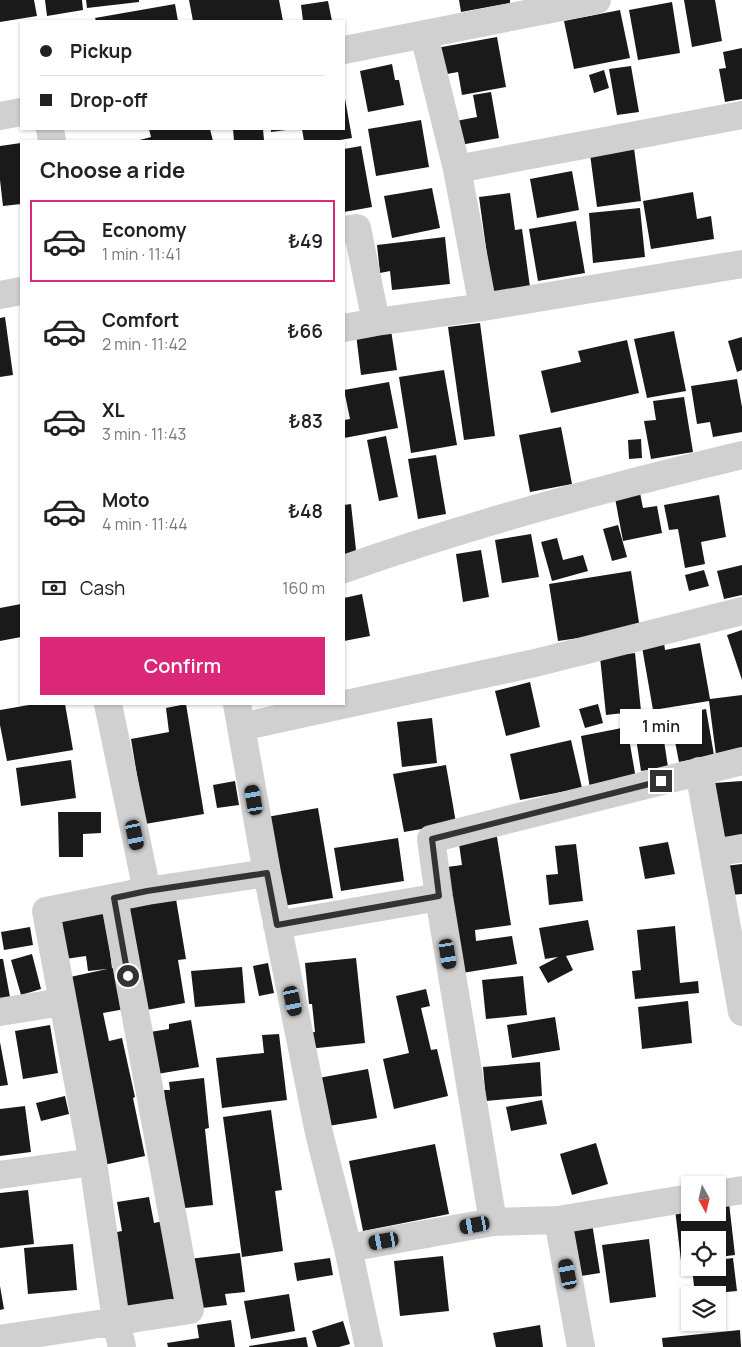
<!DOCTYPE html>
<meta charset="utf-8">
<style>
:root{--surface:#fff;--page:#f6f6f6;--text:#222;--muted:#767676;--line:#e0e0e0;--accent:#db2777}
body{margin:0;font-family:Manrope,sans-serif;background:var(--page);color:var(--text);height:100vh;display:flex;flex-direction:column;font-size:19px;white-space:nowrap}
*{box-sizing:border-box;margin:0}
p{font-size:16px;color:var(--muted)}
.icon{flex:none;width:28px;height:28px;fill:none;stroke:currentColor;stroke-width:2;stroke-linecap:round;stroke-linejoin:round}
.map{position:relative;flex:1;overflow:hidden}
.side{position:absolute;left:20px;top:140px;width:325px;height:565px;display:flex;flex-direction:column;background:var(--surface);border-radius:0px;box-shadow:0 1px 4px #0004}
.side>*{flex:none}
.top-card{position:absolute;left:20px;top:20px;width:325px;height:110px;border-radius:0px;box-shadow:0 1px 4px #0004;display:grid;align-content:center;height:110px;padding:0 20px;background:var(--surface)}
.needle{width:32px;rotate:172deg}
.fabs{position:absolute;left:681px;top:1176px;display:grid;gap:10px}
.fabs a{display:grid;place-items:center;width:45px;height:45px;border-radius:0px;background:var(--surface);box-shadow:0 1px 4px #0004;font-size:25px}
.end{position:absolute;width:22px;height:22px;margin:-11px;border:6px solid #333;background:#fff;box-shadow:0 0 0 2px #fff}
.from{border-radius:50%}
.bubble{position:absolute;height:35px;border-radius:0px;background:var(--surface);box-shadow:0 1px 4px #0004;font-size:16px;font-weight:600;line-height:35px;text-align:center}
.car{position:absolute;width:15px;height:30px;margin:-15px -8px;border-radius:6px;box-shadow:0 0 4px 1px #0007;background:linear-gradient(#222 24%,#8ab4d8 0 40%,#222 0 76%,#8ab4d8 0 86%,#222 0)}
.top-card b{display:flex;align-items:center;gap:18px;height:48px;font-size:19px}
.top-card b+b{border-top:1px solid var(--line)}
.top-card i{width:12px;height:12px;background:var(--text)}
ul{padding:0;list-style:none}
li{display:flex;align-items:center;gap:15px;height:82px;margin:0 10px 8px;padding:0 10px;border:2px solid transparent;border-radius:0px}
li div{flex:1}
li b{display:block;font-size:19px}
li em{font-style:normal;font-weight:600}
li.current{border-color:var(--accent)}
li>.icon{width:45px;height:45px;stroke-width:1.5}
h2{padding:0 20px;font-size:22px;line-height:60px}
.pay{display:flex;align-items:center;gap:12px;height:55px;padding:0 20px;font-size:19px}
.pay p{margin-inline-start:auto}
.action{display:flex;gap:10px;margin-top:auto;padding:10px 20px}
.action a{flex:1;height:58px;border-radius:0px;background:var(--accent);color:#fff;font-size:20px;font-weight:600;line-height:58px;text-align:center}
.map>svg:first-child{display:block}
.building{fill:#1a1a1a}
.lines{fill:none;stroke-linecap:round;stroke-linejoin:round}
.minor{stroke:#d0d0d0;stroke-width:28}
.route{stroke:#333;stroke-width:6}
</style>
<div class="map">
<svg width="742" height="1347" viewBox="0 0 742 1347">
<rect width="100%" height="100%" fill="#fff"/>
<path class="building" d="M 0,0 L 34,0 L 37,16 L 0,22 Z
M 45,0 L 82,0 L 83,10 L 47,16 Z
M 86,0 L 139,0 L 139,2 L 87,8 Z
M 189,0 L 279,0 L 283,21 L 193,21 Z
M 459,0 L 510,0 L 510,3 L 461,12 Z
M 684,0 L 715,0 L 722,41 L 692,47 Z
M 328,1 L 332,21 L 303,21 L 301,5 Z
M 672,2 L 680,53 L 638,60 L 629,10 Z
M 175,4 L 178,21 L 96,21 L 95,18 Z
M 620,10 L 630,58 L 574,69 L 564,21 Z
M 497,37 L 506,87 L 462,95 L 458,72 L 436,76 L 431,49 Z
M 742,48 L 742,99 L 725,102 L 719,69 L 726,68 L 723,52 Z
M 392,64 L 395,80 L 399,80 L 404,105 L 368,112 L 360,71 Z
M 631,66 L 639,112 L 617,115 L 609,69 Z
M 604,70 L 609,88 L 594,93 L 589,75 Z
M 491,92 L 499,138 L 460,145 L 456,121 L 477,117 L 473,95 Z
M 344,93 L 352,138 L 334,141 L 304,141 L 302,129 L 344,129 Z
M 421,120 L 429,167 L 376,176 L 368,129 Z
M 149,129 L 210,129 L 213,141 L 136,141 L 151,137 Z
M 233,129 L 263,129 L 264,140 L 234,141 Z
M 271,129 L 286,129 L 286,130 L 271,132 Z
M 21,143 L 21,204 L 3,206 L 0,180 L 0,146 Z
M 361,146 L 372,207 L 344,212 L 344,149 Z
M 634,148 L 641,201 L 597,207 L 590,154 Z
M 572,171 L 579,210 L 537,218 L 530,179 Z
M 432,188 L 440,228 L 392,238 L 384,196 Z
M 693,192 L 697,219 L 711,216 L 714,239 L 651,249 L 643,201 Z
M 510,193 L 515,230 L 522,229 L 530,287 L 486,293 L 488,262 L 479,197 Z
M 640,208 L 645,257 L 593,263 L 589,213 Z
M 576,221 L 585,273 L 538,281 L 529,229 Z
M 445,237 L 450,284 L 392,290 L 390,271 L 380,273 L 377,245 Z
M 5,317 L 13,375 L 0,377 L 0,318 Z
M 480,323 L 495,436 L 464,440 L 448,327 Z
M 391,330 L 397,370 L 361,375 L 356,334 Z
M 674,331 L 686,391 L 647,398 L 634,339 Z
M 742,337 L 742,370 L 737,372 L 728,341 Z
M 627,340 L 639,393 L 551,413 L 541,371 L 581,362 L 578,351 Z
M 444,370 L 457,445 L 411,453 L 399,377 Z
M 737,379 L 742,407 L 742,432 L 713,437 L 710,422 L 697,424 L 691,386 Z
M 389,382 L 398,428 L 344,438 L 344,420 L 350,419 L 344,390 Z
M 684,397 L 693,452 L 651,459 L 644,421 L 656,420 L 653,401 Z
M 561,427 L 572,484 L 530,492 L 519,435 Z
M 386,436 L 398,497 L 379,501 L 367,440 Z
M 641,439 L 642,458 L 629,459 L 628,440 Z
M 436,455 L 446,514 L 418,519 L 408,459 Z
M 640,493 L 643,508 L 657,506 L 662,533 L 623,541 L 615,498 Z
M 719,495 L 726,537 L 701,542 L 705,564 L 685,568 L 678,529 L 669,530 L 664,505 Z
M 351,504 L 357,559 L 344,560 L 344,505 Z
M 618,525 L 627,557 L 612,561 L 603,529 Z
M 531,534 L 539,577 L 502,583 L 495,540 Z
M 557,538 L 563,560 L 583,555 L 588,571 L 552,581 L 541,542 Z
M 481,550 L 489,597 L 463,602 L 456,554 Z
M 742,565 L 742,595 L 724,599 L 717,571 Z
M 704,570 L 709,586 L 689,591 L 685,575 Z
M 631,571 L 640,629 L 558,641 L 549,584 Z
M 362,594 L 370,636 L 344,641 L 344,598 Z
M 21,604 L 21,637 L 0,641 L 0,608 Z
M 742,630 L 742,680 L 727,635 Z
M 664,643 L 665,650 L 700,643 L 710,699 L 742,695 L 742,752 L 716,755 L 709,701 L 653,710 L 642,647 Z
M 635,653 L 641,711 L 606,715 L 600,657 Z
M 530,682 L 540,727 L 506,736 L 495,691 Z
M 35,704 L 65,704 L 73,750 L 7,761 L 0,725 L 0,710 Z
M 186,704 L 204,814 L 145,824 L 131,739 L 169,732 L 166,708 Z
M 598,704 L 603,723 L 585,728 L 579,709 Z
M 706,709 L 714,755 L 679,762 L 670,716 Z
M 432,718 L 437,763 L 402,767 L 397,722 Z
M 661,721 L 668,767 L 641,771 L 634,725 Z
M 627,727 L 636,779 L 590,788 L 581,736 Z
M 571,740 L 582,788 L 520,800 L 510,754 Z
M 71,760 L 76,798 L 21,806 L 16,768 Z
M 446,765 L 456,823 L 404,832 L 393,774 Z
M 235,781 L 239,805 L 217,808 L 213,785 Z
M 742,781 L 742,836 L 708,839 L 714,783 Z
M 318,808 L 333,898 L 276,907 L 261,818 Z
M 58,812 L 101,812 L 101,833 L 83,834 L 83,857 L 59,857 Z
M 496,831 L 511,925 L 475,930 L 476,941 L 512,936 L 517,964 L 462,973 L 447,867 L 462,865 L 459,844 Z
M 398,838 L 404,881 L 341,891 L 334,848 Z
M 668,842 L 675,874 L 645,879 L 639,847 Z
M 576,844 L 583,901 L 549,905 L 546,875 L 558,874 L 555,846 Z
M 742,864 L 742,894 L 719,896 L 716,867 Z
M 176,899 L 186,959 L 178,960 L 185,1003 L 141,1011 L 122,909 Z
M 105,911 L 112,968 L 116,967 L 125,1009 L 103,1013 L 109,1041 L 122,1038 L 135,1097 L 133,1098 L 145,1156 L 99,1166 L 61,979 L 107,969 L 88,971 L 86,956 L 65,959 L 60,917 Z
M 588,920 L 594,950 L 566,956 L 573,970 L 548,983 L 539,967 L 558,957 L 545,959 L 539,928 Z
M 675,926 L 680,983 L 698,981 L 699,993 L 635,999 L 632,971 L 641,970 L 637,930 Z
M 30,927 L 33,945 L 4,950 L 1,932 Z
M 32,954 L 41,989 L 21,995 L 11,960 Z
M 356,958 L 365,1043 L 308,1049 L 307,1033 L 315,1032 L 312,1004 L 309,1004 L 305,963 Z
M 0,959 L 3,959 L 10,997 L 0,999 Z
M 268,963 L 274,993 L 259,996 L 253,966 Z
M 242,967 L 245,1003 L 195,1007 L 191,971 Z
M 523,976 L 527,1015 L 486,1019 L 482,980 Z
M 426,989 L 430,1006 L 421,1008 L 431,1050 L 437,1049 L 448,1096 L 394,1109 L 383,1059 L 409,1053 L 396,996 Z
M 688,1001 L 692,1043 L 642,1049 L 638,1007 Z
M 555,1017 L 560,1050 L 512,1058 L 507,1025 Z
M 191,1020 L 199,1067 L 157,1074 L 150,1032 L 169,1029 L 169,1024 Z
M 50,1025 L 58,1073 L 23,1079 L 15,1031 Z
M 279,1034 L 287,1100 L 222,1108 L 216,1058 L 264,1053 L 262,1035 Z
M 0,1042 L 8,1085 L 0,1086 Z
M 540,1062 L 542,1096 L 486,1101 L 483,1067 Z
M 368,1069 L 377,1118 L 322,1127 L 313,1079 Z
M 204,1078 L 209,1128 L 205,1129 L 213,1205 L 176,1209 L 164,1090 L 170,1090 L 169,1082 Z
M 65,1096 L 69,1114 L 41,1121 L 36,1103 Z
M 542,1100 L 547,1124 L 511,1131 L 506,1107 Z
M 25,1106 L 31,1152 L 0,1156 L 0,1109 Z
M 271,1110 L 282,1190 L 275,1191 L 283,1251 L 242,1257 L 223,1117 Z
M 596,1143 L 608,1184 L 572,1195 L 560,1154 Z
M 435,1144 L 449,1214 L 363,1231 L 349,1161 Z
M 28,1190 L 34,1244 L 0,1248 L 0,1193 Z
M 149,1197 L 154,1223 L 168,1220 L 182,1304 L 126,1313 L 112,1233 L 122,1231 L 117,1202 Z
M 729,1203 L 735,1255 L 718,1257 L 718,1240 L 690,1240 L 690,1260 L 681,1261 L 675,1209 L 690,1207 L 690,1212 L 718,1212 L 718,1204 Z
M 592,1223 L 600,1273 L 562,1279 L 554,1230 Z
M 649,1239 L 656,1297 L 610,1303 L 602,1245 Z
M 73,1244 L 77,1290 L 28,1294 L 24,1248 Z
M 240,1253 L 245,1292 L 225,1294 L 227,1305 L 194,1309 L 189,1259 Z
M 443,1256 L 449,1311 L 400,1316 L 394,1261 Z
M 330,1258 L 333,1275 L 297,1281 L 294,1263 Z
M 733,1258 L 737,1291 L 695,1295 L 692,1268 L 718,1268 L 718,1260 Z
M 0,1286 L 4,1309 L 0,1310 Z
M 289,1294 L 295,1331 L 251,1339 L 244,1301 Z
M 231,1320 L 235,1347 L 168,1347 L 167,1343 L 199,1338 L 197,1325 Z
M 343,1321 L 350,1344 L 339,1347 L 317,1347 L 312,1331 Z
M 540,1325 L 543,1347 L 496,1347 L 493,1333 Z
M 740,1330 L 741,1347 L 663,1347 L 662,1338 Z
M 306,1337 L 308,1347 L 249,1347 L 249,1346 Z"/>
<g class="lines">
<path class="minor" d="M 424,35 L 457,169 L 483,307
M 344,50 L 597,0
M 0,116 L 21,112
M 50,129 L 52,141
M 457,169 L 742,115
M 344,230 L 357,228 L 376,322
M 0,295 L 21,291
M 344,328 L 376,322 L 483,307 L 742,264
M 344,569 C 474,523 608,487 742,455
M 108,704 L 147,891
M 237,704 L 267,873 L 319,1133 L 348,1248 L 369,1347
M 241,727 L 535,663 L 742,611
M 699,771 L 742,1012
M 714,853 L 742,848
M 277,925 L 439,897
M 0,1012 L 62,1002
M 0,1175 L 93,1162
M 718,1194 L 742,1190
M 558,1220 L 690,1198
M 493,1222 L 439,897 L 431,839 L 742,761
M 348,1248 L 493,1222 L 558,1220 L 581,1347
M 0,1339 L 190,1310 L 114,898
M 122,1347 L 116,1321 L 93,1162 L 46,911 L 147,891 L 267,873"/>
</g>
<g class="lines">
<path class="route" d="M 128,976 L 114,898 L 147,891 L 267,873 L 277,925 L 439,896 L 432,839 L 661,781"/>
</g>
</svg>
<div class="fabs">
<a><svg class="needle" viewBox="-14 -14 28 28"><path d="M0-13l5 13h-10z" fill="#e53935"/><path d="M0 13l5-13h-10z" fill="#767676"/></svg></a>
<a><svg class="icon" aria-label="locate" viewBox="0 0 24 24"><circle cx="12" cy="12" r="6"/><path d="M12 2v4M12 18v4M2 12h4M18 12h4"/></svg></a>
<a><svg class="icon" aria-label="layers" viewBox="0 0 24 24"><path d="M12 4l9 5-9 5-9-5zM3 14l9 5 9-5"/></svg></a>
</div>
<i class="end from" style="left:128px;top:976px"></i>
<i class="end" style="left:661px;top:781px"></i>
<div class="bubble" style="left:620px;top:709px;width:82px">1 min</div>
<i class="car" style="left:254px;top:800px;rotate:350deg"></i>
<i class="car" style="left:135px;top:835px;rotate:168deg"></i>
<i class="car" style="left:448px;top:954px;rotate:171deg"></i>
<i class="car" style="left:293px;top:1001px;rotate:168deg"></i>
<i class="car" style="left:475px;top:1225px;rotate:260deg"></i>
<i class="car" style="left:384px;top:1241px;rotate:260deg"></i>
<i class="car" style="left:568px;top:1274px;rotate:349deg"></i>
<div class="top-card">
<b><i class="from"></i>Pickup</b>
<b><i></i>Drop-off</b>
</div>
<section class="side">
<h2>Choose a ride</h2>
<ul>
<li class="current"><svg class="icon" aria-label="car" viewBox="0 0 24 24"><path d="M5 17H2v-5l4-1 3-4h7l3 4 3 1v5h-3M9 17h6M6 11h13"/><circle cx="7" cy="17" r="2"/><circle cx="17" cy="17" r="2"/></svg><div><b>Economy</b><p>1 min · 11:41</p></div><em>₺49</em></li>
<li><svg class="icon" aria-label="car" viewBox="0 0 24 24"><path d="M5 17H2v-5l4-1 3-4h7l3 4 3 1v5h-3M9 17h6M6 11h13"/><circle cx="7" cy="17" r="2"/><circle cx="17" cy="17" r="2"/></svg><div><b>Comfort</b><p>2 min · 11:42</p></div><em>₺66</em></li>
<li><svg class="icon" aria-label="car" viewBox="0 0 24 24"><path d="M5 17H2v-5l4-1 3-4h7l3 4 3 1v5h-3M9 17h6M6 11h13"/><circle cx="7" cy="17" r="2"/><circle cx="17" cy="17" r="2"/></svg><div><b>XL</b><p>3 min · 11:43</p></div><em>₺83</em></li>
<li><svg class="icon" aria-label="car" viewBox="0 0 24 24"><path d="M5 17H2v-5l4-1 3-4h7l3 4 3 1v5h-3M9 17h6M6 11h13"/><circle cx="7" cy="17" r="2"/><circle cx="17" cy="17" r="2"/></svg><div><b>Moto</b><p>4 min · 11:44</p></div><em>₺48</em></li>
</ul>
<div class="pay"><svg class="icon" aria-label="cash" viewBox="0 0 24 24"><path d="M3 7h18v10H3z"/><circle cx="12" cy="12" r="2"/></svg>Cash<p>160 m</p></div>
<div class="action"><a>Confirm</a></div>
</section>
</div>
